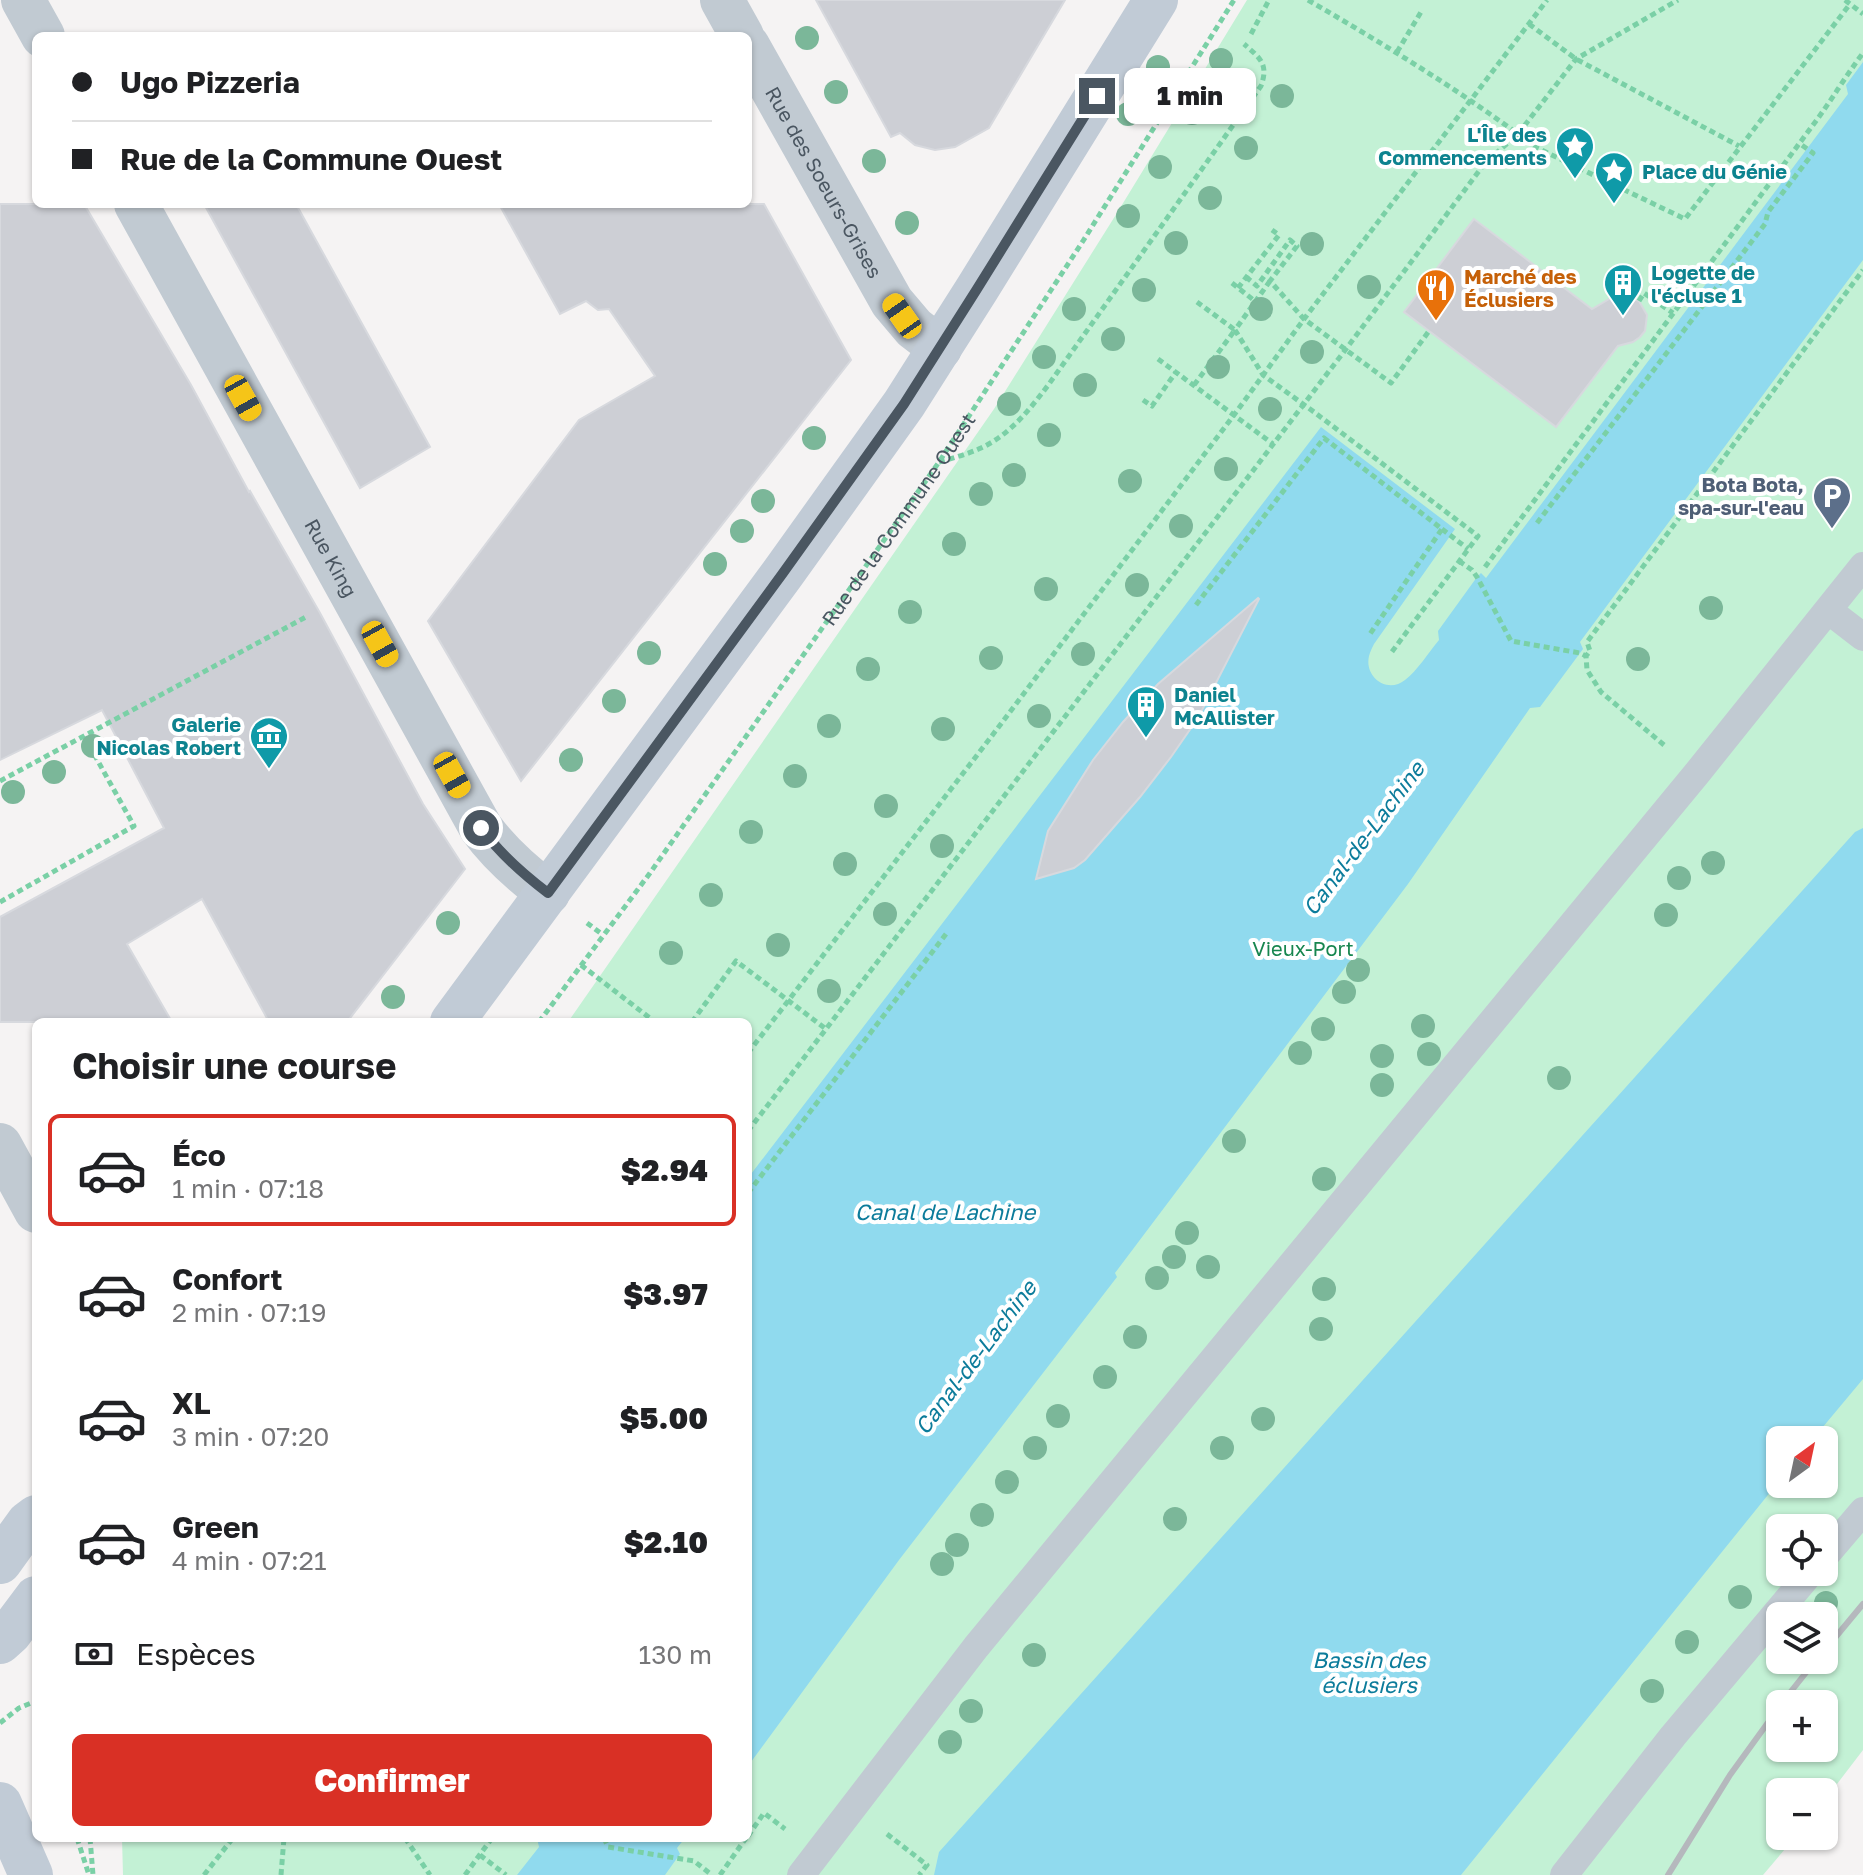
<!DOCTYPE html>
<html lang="fr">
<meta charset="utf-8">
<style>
:root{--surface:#fff;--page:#f6f6f6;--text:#202124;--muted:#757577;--line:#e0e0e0;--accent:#d93025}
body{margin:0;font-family:"Golos Text",sans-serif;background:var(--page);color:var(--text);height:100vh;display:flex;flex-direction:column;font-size:30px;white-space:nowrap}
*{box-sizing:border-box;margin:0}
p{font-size:26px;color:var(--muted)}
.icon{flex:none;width:44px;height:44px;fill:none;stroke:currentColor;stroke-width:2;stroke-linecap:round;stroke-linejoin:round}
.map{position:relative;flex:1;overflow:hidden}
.sheet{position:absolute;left:32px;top:1018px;width:720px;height:824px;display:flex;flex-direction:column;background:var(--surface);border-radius:12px;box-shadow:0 2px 6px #0004}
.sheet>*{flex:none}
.hud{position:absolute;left:32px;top:32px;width:720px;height:176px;border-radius:12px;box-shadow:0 2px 6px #0004;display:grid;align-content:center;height:176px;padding:0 40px;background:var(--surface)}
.needle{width:52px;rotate:33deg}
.controls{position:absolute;left:1766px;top:1426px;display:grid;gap:16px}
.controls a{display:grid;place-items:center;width:72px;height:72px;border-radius:12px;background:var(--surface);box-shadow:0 2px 6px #0004;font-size:40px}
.end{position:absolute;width:36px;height:36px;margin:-18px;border:10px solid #4a5661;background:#fff;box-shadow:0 0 0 4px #fff}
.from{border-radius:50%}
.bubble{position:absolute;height:56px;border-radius:12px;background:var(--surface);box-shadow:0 2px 6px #0004;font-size:26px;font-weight:800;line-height:56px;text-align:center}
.car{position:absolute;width:24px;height:48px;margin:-24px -12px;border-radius:10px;box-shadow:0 0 6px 2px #0007;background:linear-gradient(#f5c518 24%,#345 0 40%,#f5c518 0 76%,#345 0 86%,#f5c518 0)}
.hud b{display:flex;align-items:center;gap:28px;height:76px;font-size:30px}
.hud b+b{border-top:2px solid var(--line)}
.hud i{width:20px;height:20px;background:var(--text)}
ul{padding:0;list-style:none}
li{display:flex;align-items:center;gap:24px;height:112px;margin:0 16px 12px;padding:0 24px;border:4px solid transparent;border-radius:12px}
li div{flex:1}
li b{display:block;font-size:30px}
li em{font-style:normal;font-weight:800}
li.selected{border-color:var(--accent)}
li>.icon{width:72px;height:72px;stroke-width:1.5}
h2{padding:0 40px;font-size:36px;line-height:96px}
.pay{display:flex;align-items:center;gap:20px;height:88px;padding:0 40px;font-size:30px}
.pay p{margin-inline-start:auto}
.action{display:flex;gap:16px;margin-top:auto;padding:16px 40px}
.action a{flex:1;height:92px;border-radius:12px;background:var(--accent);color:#fff;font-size:32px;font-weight:800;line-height:92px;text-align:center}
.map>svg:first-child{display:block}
.green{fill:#c3f1d5;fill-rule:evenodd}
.water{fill:#90daee}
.building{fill:#cdcfd5;stroke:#d7d9de;stroke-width:2}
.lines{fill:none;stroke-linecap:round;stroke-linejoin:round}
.path{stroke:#7ad0a6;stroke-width:5;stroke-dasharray:6 4;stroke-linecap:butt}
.lane{stroke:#c1cad2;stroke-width:28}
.street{stroke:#c1cad2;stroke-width:44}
.secondary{stroke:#c1cbd6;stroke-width:44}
.rail{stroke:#b5b8bd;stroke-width:6}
.tree{fill:#7bb799}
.route{stroke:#4a5661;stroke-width:10}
.labels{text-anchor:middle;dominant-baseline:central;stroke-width:8;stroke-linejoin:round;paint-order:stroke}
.culture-label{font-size:20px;font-weight:bold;fill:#0d838f;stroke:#fff;text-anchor:start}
.street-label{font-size:20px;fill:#4a5661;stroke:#fff}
.food-label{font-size:20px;font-weight:bold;fill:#c56008;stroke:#fff;text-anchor:start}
.service-label{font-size:20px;font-weight:bold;fill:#4e5e75;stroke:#fff;text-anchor:end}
.park-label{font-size:20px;fill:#17864f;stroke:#fff}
.water-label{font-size:22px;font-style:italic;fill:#0c7c9b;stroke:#fff}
</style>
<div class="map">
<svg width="1863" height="1875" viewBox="0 0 1863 1875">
<rect width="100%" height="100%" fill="#f5f3f3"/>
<path class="green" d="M 1247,0 L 1863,0 L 1863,1750 L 1824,1801 L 1824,1792 L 1780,1792 L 1780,1836 L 1796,1836 L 1763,1875 L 123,1875 L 122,1838 L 748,1838 L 748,1022 L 568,1022 L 994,409 L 1117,213 ZM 1780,1440 L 1824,1440 L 1824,1484 L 1780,1484 ZM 1780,1528 L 1824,1528 L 1824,1572 L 1780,1572 ZM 1780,1616 L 1824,1616 L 1824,1660 L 1780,1660 ZM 1780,1704 L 1824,1704 L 1824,1748 L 1780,1748 Z"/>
<path class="water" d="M 1863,62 L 1863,260 L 1580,642 L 1583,649 L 1540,707 L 1530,708 L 1408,884 L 1115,1273 L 1117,1277 L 899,1560 L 748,1766 L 748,1178 L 1321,427 L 1455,529 L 1374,644 C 1372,648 1370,652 1369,656 C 1364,678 1388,694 1405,680 C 1417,671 1429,652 1439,640 L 1438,631 L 1477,577 L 1481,573 L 1486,578 L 1848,94 L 1846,85 Z
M 1863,828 L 1863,1379 L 1812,1440 L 1780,1440 L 1780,1480 L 1461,1875 L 934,1875 L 939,1852 L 1855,832 Z
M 537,1838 L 685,1838 L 677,1848 L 680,1854 L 665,1875 L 517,1875 L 539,1847 Z"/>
<path class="building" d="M 816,0 L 1065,0 L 989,128 L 955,147 L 935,150 L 915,145 L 900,133 L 891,137 Z
M 0,204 L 84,204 L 191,385 L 249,492 L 250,491 L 320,613 L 423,804 L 465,869 L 347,1022 L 269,1022 L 202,899 L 127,944 L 172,1022 L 0,1022 L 0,917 L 164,828 L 102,710 L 0,760 Z
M 204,204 L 296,204 L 430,447 L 360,488 Z
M 499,204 L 764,204 L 851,360 L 521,781 L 428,621 L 579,420 L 655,376 L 609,309 L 598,310 L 586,301 L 560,314 Z
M 1474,219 L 1592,309 L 1616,295 L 1624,295 L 1639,301 L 1647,315 L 1645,331 L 1640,337 L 1633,342 L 1618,346 L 1556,427 L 1404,312 Z
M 1258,598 L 1259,599 L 1198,718 L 1171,757 L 1140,797 L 1085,860 L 1074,868 L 1036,879 L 1048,831 L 1093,760 L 1123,722 L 1158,684 Z"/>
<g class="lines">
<g class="path">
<path d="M 1308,0 C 1380,42 1451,85 1518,134 L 1576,59 L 1678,0"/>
<path d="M 1845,0 L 1863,14"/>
<path d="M 1529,24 L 1576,59 L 1739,146"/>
<path d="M 1251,34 L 1269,0"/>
<path d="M 1397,52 L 1421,12"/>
<path d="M 1246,277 L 1257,286 L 1290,240 L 1297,246 L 1270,281 L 1304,319 L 1391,383 L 1429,331"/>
<path d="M 1270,281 L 1235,330 L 1263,375 L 1314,412 L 1478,536 L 1391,653"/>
<path d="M 1232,283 L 1256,302"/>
<path d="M 1238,288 L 1279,235 L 1272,230"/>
<path d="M 1639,301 L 1644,293 L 1673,313"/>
<path d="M 1158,359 L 1273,444"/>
<path d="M 1194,385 L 1235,330 L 1197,302"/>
<path d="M 1143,400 L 1152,406 L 1176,372"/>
<path d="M 939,462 C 953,458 968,454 981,448 C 1011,434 1030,409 1049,384 L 1261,86 C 1269,64 1260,58 1244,44"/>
<path d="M 1537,523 L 1765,224 L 1768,212 L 1813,153 L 1799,143"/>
<path d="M 1442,529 L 1468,549"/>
<path d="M 1459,561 L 1472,570 L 1477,577 L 1511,641 L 1580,653 L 1586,656"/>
<path d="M 1485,567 L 1813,125 C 1831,101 1845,77 1863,53"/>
<path d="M 1196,605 L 1324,438 L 1442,529 L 1370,634"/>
<path d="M 1664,745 L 1601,692 L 1587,670 L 1586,656 L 1590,651 L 1587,642 L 1863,270"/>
<path d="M 0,781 L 306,617"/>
<path d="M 0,902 L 134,826 L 84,736"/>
<path d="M 587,923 L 603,935"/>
<path d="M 581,965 L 655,1022"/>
<path id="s1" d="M 539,1022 L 650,873 L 939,462 L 1083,241 L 1234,0"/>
<path d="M 692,1022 L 736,961 L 826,1029"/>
<path d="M 748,1053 L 991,737 L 1234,415 L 1304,319 L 1547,0"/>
<path d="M 748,1131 L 1346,349 L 1485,163 L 1518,134 L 1531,145 L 1685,219 L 1850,4"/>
<path d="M 748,1193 L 946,934"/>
<path d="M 0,1723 L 19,1708 L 36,1701"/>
<path d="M 887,1834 L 927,1865 L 919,1875"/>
<path d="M 748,1836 L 764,1813 L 785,1829"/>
<path d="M 77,1838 L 89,1875"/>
<path d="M 90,1838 L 93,1875"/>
<path d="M 405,1838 L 430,1875"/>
<path d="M 604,1838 L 608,1847 L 694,1861 L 712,1875"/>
<path d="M 480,1855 L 506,1875"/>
<path d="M 204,1875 L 233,1838"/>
<path d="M 281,1875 L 284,1838"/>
<path d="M 465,1875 L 492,1838"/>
<path d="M 720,1875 L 746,1838"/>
</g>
<path class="lane" d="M 1828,610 L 1863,637
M 1824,1557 L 1863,1511
M 801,1875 L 976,1647 L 1698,772 L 1863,566
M 1564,1875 L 1673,1736 L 1811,1572"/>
<g class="street">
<path d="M 23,0 L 43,36"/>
<path d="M 722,0 L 742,36"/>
<path id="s2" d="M 748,46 L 892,302 L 914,328 L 940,348"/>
<path id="s3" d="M 136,204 L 481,828 C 500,854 523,874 548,893"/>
<path d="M 0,1145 L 36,1211"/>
</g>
<path class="secondary" d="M 452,1022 L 783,573 L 904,404 L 977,289 L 1156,0
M 0,1562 L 28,1523 L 36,1517
M 0,1642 L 10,1633 L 36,1598
M 0,1804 L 31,1875"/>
<path class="rail" d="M 1824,1651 L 1863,1604
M 1781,1704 L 1816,1660
M 1668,1875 L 1730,1775 L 1780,1706"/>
</g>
<g class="tree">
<circle cx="807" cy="38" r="12"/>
<circle cx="1221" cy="60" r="12"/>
<circle cx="1158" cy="67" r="12"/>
<circle cx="836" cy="92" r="12"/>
<circle cx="1282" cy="96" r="12"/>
<circle cx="1192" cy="113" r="12"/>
<circle cx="1128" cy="114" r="12"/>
<circle cx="1246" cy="148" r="12"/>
<circle cx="874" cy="161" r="12"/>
<circle cx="1160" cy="167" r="12"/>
<circle cx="1210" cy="198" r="12"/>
<circle cx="1128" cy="216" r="12"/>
<circle cx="907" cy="223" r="12"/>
<circle cx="1176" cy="243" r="12"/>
<circle cx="1312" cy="244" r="12"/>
<circle cx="1369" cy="287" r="12"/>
<circle cx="1144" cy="290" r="12"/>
<circle cx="1074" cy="309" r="12"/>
<circle cx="1261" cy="309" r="12"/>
<circle cx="1113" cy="339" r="12"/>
<circle cx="1312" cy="352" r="12"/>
<circle cx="1044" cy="357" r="12"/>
<circle cx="1218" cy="367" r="12"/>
<circle cx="1085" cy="385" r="12"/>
<circle cx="1009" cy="404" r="12"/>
<circle cx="1270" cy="409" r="12"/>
<circle cx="1049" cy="435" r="12"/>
<circle cx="814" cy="438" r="12"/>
<circle cx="1226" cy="469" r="12"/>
<circle cx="1014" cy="475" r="12"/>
<circle cx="1130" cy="481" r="12"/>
<circle cx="981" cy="494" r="12"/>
<circle cx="763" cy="501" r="12"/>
<circle cx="1181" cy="526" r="12"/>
<circle cx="742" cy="531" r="12"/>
<circle cx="954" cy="544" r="12"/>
<circle cx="715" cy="564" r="12"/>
<circle cx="1137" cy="585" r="12"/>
<circle cx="1046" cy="589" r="12"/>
<circle cx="1711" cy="608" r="12"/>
<circle cx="910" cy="612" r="12"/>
<circle cx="649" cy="653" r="12"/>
<circle cx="1083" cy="654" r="12"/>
<circle cx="991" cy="658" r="12"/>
<circle cx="1638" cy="659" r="12"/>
<circle cx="868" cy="669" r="12"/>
<circle cx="614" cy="701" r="12"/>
<circle cx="1039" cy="716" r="12"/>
<circle cx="829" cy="726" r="12"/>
<circle cx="943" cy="729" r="12"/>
<circle cx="93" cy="746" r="12"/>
<circle cx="571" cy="760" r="12"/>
<circle cx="54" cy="772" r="12"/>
<circle cx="795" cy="776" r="12"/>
<circle cx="13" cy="792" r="12"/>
<circle cx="886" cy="806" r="12"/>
<circle cx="751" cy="832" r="12"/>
<circle cx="942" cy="846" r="12"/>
<circle cx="1713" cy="863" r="12"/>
<circle cx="845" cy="864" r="12"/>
<circle cx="1679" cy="878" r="12"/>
<circle cx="711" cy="895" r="12"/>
<circle cx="885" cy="914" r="12"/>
<circle cx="1666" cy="915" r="12"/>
<circle cx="448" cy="923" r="12"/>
<circle cx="778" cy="945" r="12"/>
<circle cx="671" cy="953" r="12"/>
<circle cx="1358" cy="970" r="12"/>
<circle cx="829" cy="991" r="12"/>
<circle cx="1344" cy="992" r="12"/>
<circle cx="393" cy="997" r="12"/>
<circle cx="1423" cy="1026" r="12"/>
<circle cx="1323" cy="1029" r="12"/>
<circle cx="1300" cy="1053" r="12"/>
<circle cx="1429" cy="1054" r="12"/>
<circle cx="1382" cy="1056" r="12"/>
<circle cx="1559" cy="1078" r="12"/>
<circle cx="1382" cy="1085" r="12"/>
<circle cx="1234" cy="1141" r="12"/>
<circle cx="1324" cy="1179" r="12"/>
<circle cx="1187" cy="1233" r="12"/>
<circle cx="1174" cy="1257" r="12"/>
<circle cx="1208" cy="1267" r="12"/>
<circle cx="1157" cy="1278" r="12"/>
<circle cx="1324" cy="1289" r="12"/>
<circle cx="1321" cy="1329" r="12"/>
<circle cx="1135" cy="1337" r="12"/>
<circle cx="1105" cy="1377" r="12"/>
<circle cx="1058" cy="1416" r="12"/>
<circle cx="1263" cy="1419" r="12"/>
<circle cx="1035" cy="1448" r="12"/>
<circle cx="1222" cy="1448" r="12"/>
<circle cx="1007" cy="1482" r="12"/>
<circle cx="982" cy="1515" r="12"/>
<circle cx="1175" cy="1519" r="12"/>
<circle cx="957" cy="1545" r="12"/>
<circle cx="942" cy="1564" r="12"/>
<circle cx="1740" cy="1597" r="12"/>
<circle cx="1826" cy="1603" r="12"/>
<circle cx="1687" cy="1642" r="12"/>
<circle cx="1034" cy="1655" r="12"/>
<circle cx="1652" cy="1691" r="12"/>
<circle cx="971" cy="1711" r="12"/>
<circle cx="950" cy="1742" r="12"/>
</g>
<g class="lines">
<path class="route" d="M 481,828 C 500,854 523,874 548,893 L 783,573 L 904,404 L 977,289 L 1097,96"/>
</g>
<defs>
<symbol id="sight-pin" viewBox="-11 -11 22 30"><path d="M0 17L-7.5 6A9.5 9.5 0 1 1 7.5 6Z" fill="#0f9aa8" stroke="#fff"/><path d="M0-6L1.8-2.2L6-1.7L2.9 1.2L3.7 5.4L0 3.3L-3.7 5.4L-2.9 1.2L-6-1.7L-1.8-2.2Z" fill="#fff"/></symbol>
<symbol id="building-pin" viewBox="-11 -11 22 30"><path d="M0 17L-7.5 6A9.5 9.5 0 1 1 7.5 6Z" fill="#0f9aa8" stroke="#fff"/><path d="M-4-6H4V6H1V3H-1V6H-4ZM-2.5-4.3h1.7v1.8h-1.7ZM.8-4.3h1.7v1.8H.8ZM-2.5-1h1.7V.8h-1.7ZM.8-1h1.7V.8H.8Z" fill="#fff"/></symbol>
<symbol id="restaurant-pin" viewBox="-11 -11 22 30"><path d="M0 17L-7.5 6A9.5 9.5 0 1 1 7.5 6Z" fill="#e8710a" stroke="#fff"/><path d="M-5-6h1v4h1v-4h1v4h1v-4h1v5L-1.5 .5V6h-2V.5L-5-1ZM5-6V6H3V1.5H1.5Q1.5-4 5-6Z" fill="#fff"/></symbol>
<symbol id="parking-pin" viewBox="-11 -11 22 30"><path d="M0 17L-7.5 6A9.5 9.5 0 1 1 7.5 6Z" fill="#5c6f8a" stroke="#fff"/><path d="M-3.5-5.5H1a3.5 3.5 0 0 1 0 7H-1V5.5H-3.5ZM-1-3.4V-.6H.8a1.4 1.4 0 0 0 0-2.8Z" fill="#fff"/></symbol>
<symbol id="museum-pin" viewBox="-11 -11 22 30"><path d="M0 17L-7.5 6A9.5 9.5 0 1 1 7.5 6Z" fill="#0f9aa8" stroke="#fff"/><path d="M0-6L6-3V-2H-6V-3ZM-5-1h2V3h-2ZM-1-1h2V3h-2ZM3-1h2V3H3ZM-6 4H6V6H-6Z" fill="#fff"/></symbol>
</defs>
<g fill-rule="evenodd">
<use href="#sight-pin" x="1553" y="124" width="44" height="60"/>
<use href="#sight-pin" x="1592" y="149" width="44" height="60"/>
<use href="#building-pin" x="1601" y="261" width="44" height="60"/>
<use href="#restaurant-pin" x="1414" y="266" width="44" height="60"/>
<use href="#parking-pin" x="1810" y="474" width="44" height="60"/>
<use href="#building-pin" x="1124" y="683" width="44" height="60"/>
<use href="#museum-pin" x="247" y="714" width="44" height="60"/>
</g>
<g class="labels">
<g class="culture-label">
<text x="1547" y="134" text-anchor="end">L'Île des<tspan x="1547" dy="23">Commencements</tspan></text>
<text x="1642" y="171">Place du Génie</text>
<text x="1651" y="272">Logette de<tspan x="1651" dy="23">l'écluse 1</tspan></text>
<text x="1174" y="694">Daniel<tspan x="1174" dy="23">McAllister</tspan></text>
<text x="241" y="724" text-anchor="end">Galerie<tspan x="241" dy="23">Nicolas Robert</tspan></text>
</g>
<g class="street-label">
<text stroke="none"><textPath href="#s2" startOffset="156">Rue des Soeurs-Grises</textPath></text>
<text stroke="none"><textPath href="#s1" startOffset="618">Rue de la Commune Ouest</textPath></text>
<text stroke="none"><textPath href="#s3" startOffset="404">Rue King</textPath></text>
</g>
<g class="food-label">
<text x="1464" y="276">Marché des<tspan x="1464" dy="23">Éclusiers</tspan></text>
</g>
<g class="service-label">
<text x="1804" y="484">Bota Bota,<tspan x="1804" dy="23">spa-sur-l'eau</tspan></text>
</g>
<g class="park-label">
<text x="1303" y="948">Vieux-Port</text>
</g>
<g class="water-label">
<text transform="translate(1363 838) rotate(-53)">Canal-de-Lachine</text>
<text x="945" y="1211">Canal de Lachine</text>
<text transform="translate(975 1357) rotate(-53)">Canal-de-Lachine</text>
<text x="1369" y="1659">Bassin des<tspan x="1369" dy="25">éclusiers</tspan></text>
</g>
</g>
</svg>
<div class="controls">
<a><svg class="needle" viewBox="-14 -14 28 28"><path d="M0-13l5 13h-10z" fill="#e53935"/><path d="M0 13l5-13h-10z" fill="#757577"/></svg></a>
<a><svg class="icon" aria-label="locate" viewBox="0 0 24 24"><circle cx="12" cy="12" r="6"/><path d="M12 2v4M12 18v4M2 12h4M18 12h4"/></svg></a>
<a><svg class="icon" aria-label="layers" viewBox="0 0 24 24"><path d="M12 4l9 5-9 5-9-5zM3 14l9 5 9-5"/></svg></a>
<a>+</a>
<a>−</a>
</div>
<i class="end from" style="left:481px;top:828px"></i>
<i class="end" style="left:1097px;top:96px"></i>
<div class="bubble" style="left:1124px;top:68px;width:132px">1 min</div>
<i class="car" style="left:902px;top:316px;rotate:325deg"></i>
<i class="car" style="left:243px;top:398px;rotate:151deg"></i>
<i class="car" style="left:380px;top:644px;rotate:151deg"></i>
<i class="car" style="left:452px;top:775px;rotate:151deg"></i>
<div class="hud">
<b><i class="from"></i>Ugo Pizzeria</b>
<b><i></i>Rue de la Commune Ouest</b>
</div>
<section class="sheet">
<h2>Choisir une course</h2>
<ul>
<li class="selected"><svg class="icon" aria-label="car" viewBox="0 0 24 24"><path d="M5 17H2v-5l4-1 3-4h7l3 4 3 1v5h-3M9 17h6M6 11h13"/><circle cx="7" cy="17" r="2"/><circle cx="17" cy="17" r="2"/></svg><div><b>Éco</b><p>1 min · 07:18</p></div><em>$2.94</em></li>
<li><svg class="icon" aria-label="car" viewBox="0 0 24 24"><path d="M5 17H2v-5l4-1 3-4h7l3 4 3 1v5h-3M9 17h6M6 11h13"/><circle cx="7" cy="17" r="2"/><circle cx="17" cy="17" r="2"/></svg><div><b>Confort</b><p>2 min · 07:19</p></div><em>$3.97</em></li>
<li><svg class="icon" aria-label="car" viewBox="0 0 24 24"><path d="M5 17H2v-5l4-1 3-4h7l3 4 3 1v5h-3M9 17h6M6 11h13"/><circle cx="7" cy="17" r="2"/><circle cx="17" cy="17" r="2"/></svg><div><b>XL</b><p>3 min · 07:20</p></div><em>$5.00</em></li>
<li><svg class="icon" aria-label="car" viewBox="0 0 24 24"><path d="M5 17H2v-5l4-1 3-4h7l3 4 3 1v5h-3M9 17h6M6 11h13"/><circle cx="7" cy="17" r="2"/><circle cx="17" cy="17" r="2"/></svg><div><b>Green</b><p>4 min · 07:21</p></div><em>$2.10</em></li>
</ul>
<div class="pay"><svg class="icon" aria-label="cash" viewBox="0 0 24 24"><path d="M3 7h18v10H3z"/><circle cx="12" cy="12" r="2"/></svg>Espèces<p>130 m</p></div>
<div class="action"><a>Confirmer</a></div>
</section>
</div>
